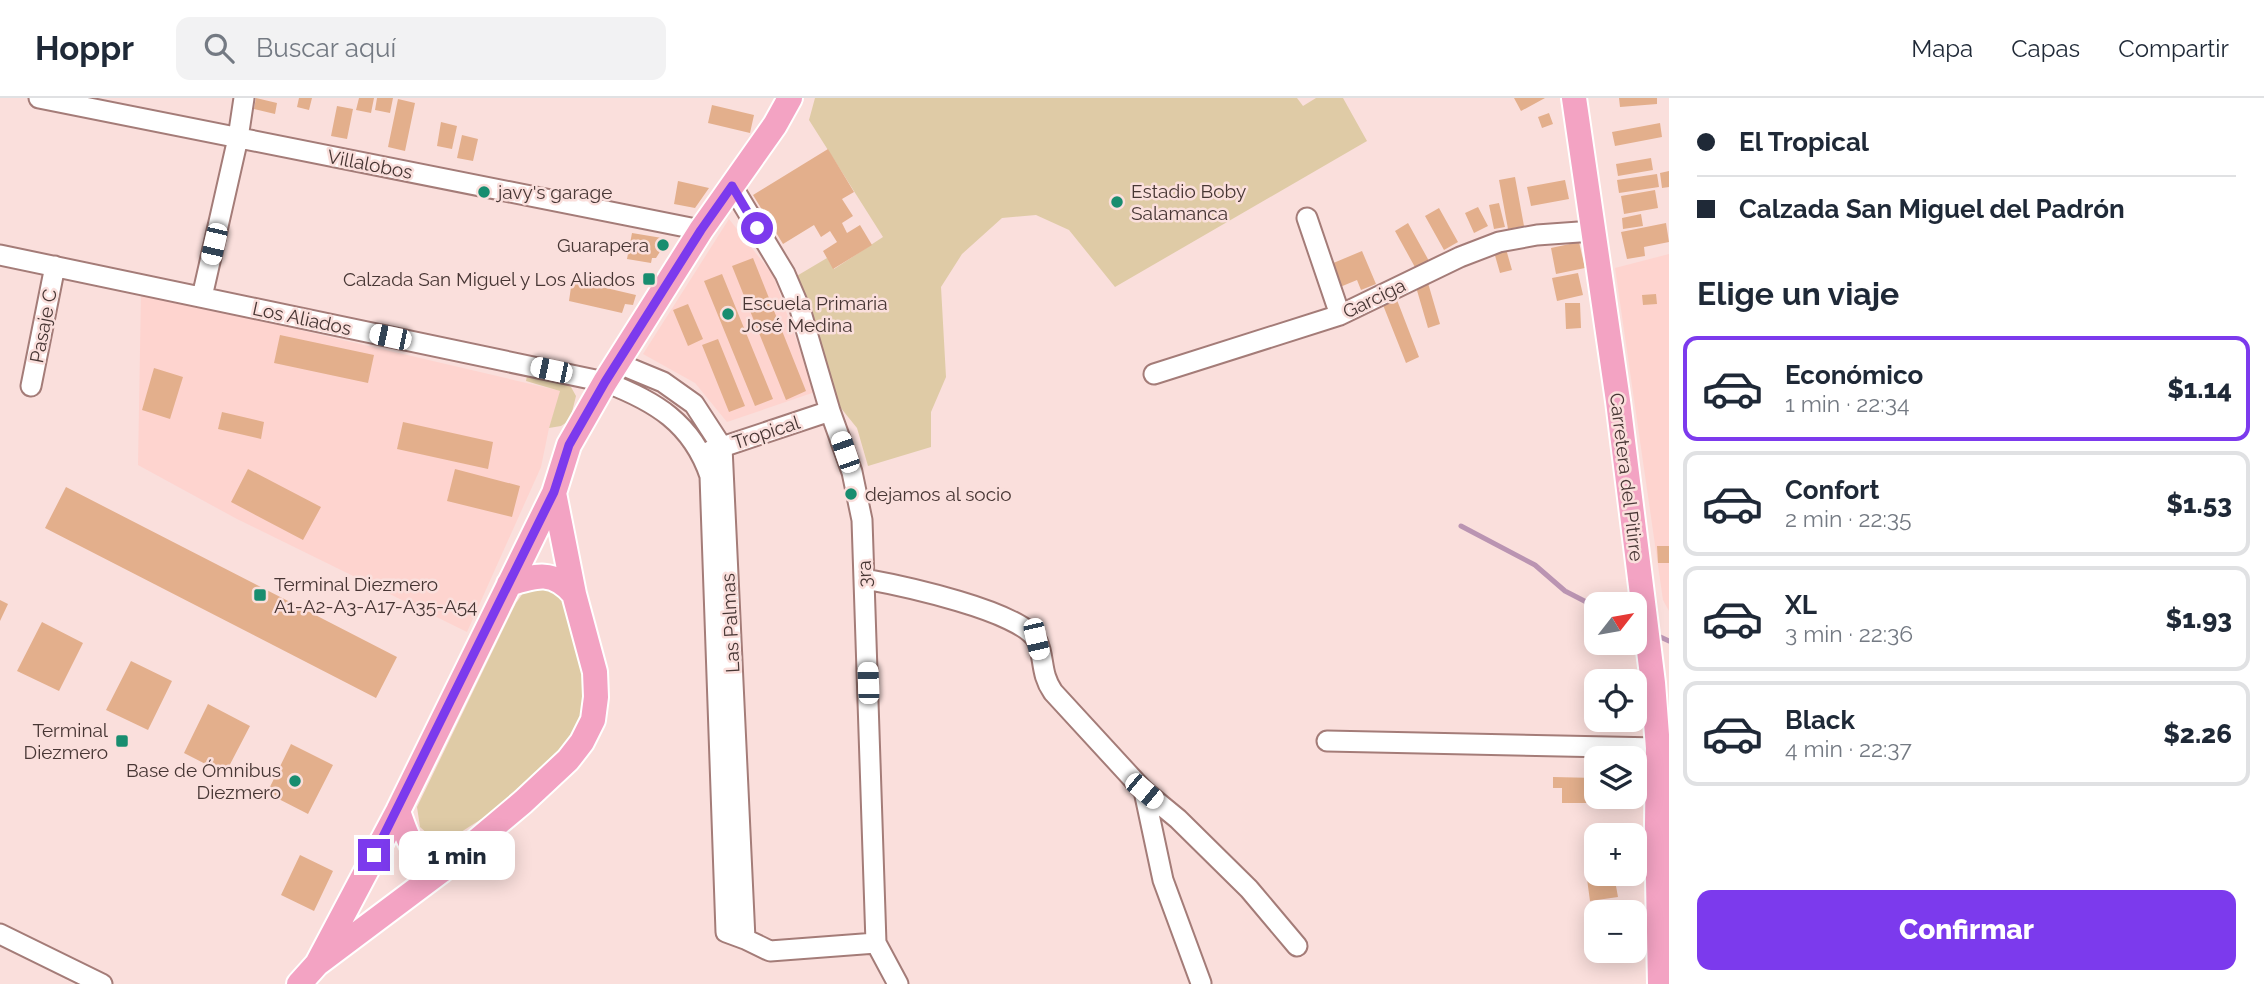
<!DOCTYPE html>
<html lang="es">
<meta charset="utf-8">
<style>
:root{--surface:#fff;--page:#f2f2f3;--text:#1f2937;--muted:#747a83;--line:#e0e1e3;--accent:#7c3aed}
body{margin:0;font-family:Raleway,sans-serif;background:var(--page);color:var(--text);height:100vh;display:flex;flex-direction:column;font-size:26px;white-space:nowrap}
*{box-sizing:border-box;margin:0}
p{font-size:23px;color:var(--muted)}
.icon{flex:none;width:38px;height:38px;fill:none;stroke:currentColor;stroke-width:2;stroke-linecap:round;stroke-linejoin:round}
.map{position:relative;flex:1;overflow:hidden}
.sheet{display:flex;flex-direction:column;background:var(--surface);width:595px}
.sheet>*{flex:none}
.top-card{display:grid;align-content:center;height:154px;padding:0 28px;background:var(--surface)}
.needle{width:46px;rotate:59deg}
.controls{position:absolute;left:1584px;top:494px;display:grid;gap:14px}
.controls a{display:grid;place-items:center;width:63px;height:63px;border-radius:14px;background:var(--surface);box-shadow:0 4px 18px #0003;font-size:35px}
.end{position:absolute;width:32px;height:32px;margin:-16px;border:9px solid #7c3aed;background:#fff;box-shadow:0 0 0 4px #fff}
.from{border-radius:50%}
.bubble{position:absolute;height:49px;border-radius:14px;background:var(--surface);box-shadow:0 4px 18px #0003;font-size:23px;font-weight:800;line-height:49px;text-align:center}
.car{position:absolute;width:21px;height:42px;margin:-21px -10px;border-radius:9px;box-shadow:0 0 5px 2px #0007;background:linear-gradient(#fff 24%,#345 0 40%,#fff 0 76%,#345 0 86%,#fff 0)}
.top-card b{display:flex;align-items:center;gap:24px;height:66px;font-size:26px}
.top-card b+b{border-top:2px solid var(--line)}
.top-card i{width:18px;height:18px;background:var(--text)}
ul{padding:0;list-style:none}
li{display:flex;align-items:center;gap:21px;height:105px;margin:0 14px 10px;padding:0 14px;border:4px solid var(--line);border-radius:14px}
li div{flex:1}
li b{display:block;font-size:26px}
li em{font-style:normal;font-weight:800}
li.current{border-color:var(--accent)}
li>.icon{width:63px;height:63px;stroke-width:1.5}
h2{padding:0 28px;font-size:32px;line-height:84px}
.action{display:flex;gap:14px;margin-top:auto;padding:14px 28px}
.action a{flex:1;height:80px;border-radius:14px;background:var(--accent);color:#fff;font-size:28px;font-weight:800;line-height:80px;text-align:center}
header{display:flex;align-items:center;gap:42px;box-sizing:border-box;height:98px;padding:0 35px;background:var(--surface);border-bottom:2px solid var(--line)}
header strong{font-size:33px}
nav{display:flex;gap:38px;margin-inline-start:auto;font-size:24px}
.search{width:490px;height:63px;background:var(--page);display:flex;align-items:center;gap:18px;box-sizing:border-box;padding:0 24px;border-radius:14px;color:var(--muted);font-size:26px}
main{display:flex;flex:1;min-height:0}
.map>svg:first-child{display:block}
.built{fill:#fed4cf}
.green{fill:#dfcba6}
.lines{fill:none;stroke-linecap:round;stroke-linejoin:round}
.stream{stroke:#ba94b2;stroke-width:5}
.building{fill:#e3af8c}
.minor-casing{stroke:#a47c78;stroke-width:23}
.major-casing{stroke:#fff;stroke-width:28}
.minor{stroke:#fff;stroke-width:19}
.major{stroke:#f3a3c3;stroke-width:24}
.route{stroke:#7c3aed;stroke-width:9}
.poi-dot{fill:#188d6f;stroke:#fadfdc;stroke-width:2.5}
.labels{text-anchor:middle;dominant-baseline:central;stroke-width:5;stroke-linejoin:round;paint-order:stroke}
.street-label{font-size:19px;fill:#473634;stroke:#fadfdc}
.poi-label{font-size:19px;fill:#473634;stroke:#fadfdc;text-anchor:start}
</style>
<header>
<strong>Hoppr</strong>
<div class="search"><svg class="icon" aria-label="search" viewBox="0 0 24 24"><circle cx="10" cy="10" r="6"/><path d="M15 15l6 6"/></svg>Buscar aquí</div>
<nav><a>Mapa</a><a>Capas</a><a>Compartir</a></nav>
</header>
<main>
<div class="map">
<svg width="1669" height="886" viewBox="0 0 1669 886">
<rect width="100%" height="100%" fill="#fadfdc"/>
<path class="built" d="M 729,121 L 773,177 L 815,294 L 727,324 L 695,285 L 643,256 Z
M 1669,156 L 1669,513 L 1663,502 L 1615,170 Z
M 141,195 L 561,293 L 549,330 L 541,369 L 467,534 L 237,421 L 138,367 Z"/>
<path class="green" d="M 815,0 L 1297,0 L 1303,8 L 1316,0 L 1343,0 L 1367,43 L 1115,189 L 1069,132 L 1036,117 L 1002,120 L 962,156 L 941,189 L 946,279 L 931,314 L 931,349 L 868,368 L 857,330 L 836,304 L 795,179 L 827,160 L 834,171 L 883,139 L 809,22 Z
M 528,273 L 563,284 L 571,289 L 576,298 L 570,322 L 561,328 L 549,330 L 560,293 L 526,283 Z
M 542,486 L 563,499 L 587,574 L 587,606 L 574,639 L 522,695 L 461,734 L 443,740 L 429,737 L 420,729 L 417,709 L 516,505 L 526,491 Z"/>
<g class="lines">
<path class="stream" d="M 1461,428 L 1535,467 L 1565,493 L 1596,509
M 1656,537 L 1669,543"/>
</g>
<path class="building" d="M 256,0 L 277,5 L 275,16 L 254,11 Z
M 299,0 L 312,0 L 309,12 L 297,9 Z
M 359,0 L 374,0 L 371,15 L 356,12 Z
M 377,0 L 393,0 L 390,15 L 375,12 Z
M 1514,0 L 1545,0 L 1521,13 Z
M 1619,0 L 1657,0 L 1657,6 L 1620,9 Z
M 398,1 L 415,5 L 405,53 L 388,49 Z
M 712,7 L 754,17 L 750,35 L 708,25 Z
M 337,8 L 353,11 L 347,41 L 331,38 Z
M 1549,15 L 1553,26 L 1542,30 L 1538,19 Z
M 441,24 L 457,28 L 452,51 L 437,48 Z
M 1660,25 L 1662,39 L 1615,48 L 1612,34 Z
M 462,37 L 478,41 L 473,63 L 457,60 Z
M 828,51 L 854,94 L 842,101 L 853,118 L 842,125 L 847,135 L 860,127 L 872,147 L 833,171 L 823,153 L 837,144 L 830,133 L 821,139 L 814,127 L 783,146 L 753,97 Z
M 1651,60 L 1653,72 L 1618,78 L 1616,66 Z
M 1669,73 L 1669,89 L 1662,90 L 1660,75 Z
M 1657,76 L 1659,89 L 1619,95 L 1617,82 Z
M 1515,79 L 1524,128 L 1508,131 L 1499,82 Z
M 1565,82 L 1569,101 L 1531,108 L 1527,89 Z
M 678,83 L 709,90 L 695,110 L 674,106 Z
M 1655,92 L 1658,110 L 1624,116 L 1621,98 Z
M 1499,105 L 1505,129 L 1494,131 L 1489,107 Z
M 1478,109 L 1488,128 L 1474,135 L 1465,115 Z
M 1439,110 L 1458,144 L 1444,152 L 1425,118 Z
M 1641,116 L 1643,128 L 1623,131 L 1622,120 Z
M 1408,125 L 1429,163 L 1416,171 L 1395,133 Z
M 1666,125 L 1669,144 L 1644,149 L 1645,158 L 1627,161 L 1621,134 Z
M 632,135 L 668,141 L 656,160 L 652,160 L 651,165 L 627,161 Z
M 1579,144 L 1585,170 L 1556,176 L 1551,150 Z
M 1506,151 L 1512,172 L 1500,175 L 1494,154 Z
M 1362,153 L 1376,186 L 1361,192 L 1357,182 L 1340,189 L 1331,166 Z
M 753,160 L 806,293 L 786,302 L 732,168 Z
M 1578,175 L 1583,197 L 1557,203 L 1552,180 Z
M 722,176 L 773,301 L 755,308 L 704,183 Z
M 572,182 L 636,197 L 633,207 L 625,206 L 622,215 L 569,203 Z
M 1428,185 L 1440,226 L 1428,230 L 1416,189 Z
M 1656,196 L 1657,206 L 1643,207 L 1642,197 Z
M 1397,202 L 1419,259 L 1406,265 L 1383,207 Z
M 1565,205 L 1580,205 L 1581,230 L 1566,231 Z
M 688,206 L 703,241 L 688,248 L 673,212 Z
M 280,237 L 374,257 L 368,285 L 274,265 Z
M 718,241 L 745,308 L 729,314 L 702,247 Z
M 154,270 L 183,279 L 170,321 L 142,312 Z
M 222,314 L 264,324 L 261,341 L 218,331 Z
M 403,324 L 493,344 L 488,371 L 397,351 Z
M 248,371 L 321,409 L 303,442 L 231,404 Z
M 455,371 L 520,388 L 512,419 L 447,403 Z
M 66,389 L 397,559 L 376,600 L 45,430 Z
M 1657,448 L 1669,448 L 1669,465 L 1658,465 Z
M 0,502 L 8,506 L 0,523 Z
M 42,524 L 83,545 L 59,593 L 17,573 Z
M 131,563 L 172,583 L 148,632 L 106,612 Z
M 208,606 L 250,628 L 225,676 L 184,655 Z
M 291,646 L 333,667 L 308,716 L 267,695 Z
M 1553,679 L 1596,680 L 1596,698 L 1610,698 L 1610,705 L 1562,705 L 1562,690 L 1553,690 Z
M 300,757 L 333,773 L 314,813 L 281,797 Z
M 1614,777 L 1618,799 L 1590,803 L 1587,781 Z"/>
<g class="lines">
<defs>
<path id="minor" d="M 39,0 L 701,132
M 732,88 L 785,176 L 800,211 L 830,313 L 852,374 L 862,422 L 876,845 L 898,886
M 1307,120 L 1340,217
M 0,157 L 605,284 C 655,303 692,325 710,378 L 726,834 L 745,841 L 722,349 L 694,306 L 663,284 L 617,265
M 202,199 L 238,40 L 244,0
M 1154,276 L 1340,217 L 1460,159 L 1499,144 L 1537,137 L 1593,133
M 31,288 L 55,168
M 710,353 L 830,313
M 865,481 C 898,487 1023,513 1037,543 C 1045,560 1040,575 1053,594 L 1144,693 L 1178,721 L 1249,791 L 1297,848
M 1327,643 L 1658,650
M 1144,693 L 1163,782 L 1201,885
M 0,836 L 102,886
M 745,841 L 770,853 L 876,845"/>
<path id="major" d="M 1574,0 L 1618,303 L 1653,585 L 1658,650 L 1657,727 L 1660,886
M 509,486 C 537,477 553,472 574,496
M 398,713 C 408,743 412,756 441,773
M 317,866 L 398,713 L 554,395 L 569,347 L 605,284 L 701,132 L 775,27 L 790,0
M 299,886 L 317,866 L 441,773 L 523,704 L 568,662 L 582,644 L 593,622 L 596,599 L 595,574 L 574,496 L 554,395"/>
</defs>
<use href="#minor" class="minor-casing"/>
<use href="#major" class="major-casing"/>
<use href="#minor" class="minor"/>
<use href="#major" class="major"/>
</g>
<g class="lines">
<path class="route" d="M 374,757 L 554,394 L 569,347 L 605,284 L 701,132 L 732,88 L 757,130"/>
</g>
<g class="poi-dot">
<circle cx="484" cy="94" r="7"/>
<circle cx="1117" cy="104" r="7"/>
<circle cx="663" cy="147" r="7"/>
<rect x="642" y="174" width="14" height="14" rx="3.5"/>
<circle cx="728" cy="216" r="7"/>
<circle cx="851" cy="396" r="7"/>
<rect x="253" y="490" width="14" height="14" rx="3.5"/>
<rect x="115" y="636" width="14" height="14" rx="3.5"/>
<circle cx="295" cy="683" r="7"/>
</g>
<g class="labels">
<g class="street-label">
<text transform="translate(370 66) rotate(11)">Villalobos</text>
<text transform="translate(1374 200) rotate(-26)">Garciga</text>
<text transform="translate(302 220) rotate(12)">Los Aliados</text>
<text transform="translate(43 228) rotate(-79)">Pasaje C</text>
<text transform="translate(766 334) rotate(-18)">Tropical</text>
<text transform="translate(1627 379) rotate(83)">Carretera del Pitirre</text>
<text transform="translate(864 476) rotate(-92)">3ra</text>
<text transform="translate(730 525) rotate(-93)">Las Palmas</text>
</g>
<g class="poi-label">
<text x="1131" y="93">Estadio Boby<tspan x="1131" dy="22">Salamanca</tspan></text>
<text x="498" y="94">javy's garage</text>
<text x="649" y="147" text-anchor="end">Guarapera</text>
<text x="635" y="181" text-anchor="end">Calzada San Miguel y Los Aliados</text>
<text x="742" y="205">Escuela Primaria<tspan x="742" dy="22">José Medina</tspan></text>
<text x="865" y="396">dejamos al socio</text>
<text x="274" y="486">Terminal Diezmero<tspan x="274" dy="22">A1-A2-A3-A17-A35-A54</tspan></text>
<text x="108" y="632" text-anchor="end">Terminal<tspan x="108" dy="22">Diezmero</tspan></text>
<text x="281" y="672" text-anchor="end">Base de Ómnibus<tspan x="281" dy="22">Diezmero</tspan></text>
</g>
</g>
</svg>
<div class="controls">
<a><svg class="needle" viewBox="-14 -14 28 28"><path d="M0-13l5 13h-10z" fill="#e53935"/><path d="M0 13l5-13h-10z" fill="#747a83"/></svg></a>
<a><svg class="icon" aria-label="locate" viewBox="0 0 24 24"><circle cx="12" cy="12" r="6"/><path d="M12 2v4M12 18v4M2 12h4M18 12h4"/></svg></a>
<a><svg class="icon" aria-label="layers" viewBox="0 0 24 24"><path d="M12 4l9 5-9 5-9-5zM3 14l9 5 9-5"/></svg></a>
<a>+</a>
<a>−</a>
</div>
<i class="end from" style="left:757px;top:130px"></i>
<i class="end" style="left:374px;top:757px"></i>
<div class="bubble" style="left:399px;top:733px;width:116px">1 min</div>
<i class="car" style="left:214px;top:146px;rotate:193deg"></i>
<i class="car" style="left:390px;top:239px;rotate:282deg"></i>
<i class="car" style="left:551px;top:272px;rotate:282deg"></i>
<i class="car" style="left:845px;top:354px;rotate:341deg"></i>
<i class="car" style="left:1036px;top:541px;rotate:167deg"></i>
<i class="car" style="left:868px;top:585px;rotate:358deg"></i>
<i class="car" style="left:1144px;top:693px;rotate:130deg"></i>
</div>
<section class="sheet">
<div class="top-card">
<b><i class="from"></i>El Tropical</b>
<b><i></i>Calzada San Miguel del Padrón</b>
</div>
<h2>Elige un viaje</h2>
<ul>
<li class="current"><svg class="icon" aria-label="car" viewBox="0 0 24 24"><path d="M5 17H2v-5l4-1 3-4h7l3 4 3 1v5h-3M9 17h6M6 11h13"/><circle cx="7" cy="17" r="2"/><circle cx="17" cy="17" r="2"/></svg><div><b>Económico</b><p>1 min · 22:34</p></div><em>$1.14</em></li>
<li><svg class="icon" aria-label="car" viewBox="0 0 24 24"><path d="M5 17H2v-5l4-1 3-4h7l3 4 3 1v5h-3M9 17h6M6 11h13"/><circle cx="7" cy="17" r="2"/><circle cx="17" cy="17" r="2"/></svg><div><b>Confort</b><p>2 min · 22:35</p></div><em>$1.53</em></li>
<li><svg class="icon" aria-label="car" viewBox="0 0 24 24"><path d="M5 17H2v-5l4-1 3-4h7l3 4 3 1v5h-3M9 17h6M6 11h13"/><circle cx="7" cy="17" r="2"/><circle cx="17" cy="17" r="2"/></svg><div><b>XL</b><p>3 min · 22:36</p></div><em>$1.93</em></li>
<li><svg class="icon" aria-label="car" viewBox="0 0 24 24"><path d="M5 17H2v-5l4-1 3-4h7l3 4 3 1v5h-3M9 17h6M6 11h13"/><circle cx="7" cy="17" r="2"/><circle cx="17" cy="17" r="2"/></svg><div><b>Black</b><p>4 min · 22:37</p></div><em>$2.26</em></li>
</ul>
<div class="action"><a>Confirmar</a></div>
</section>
</main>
